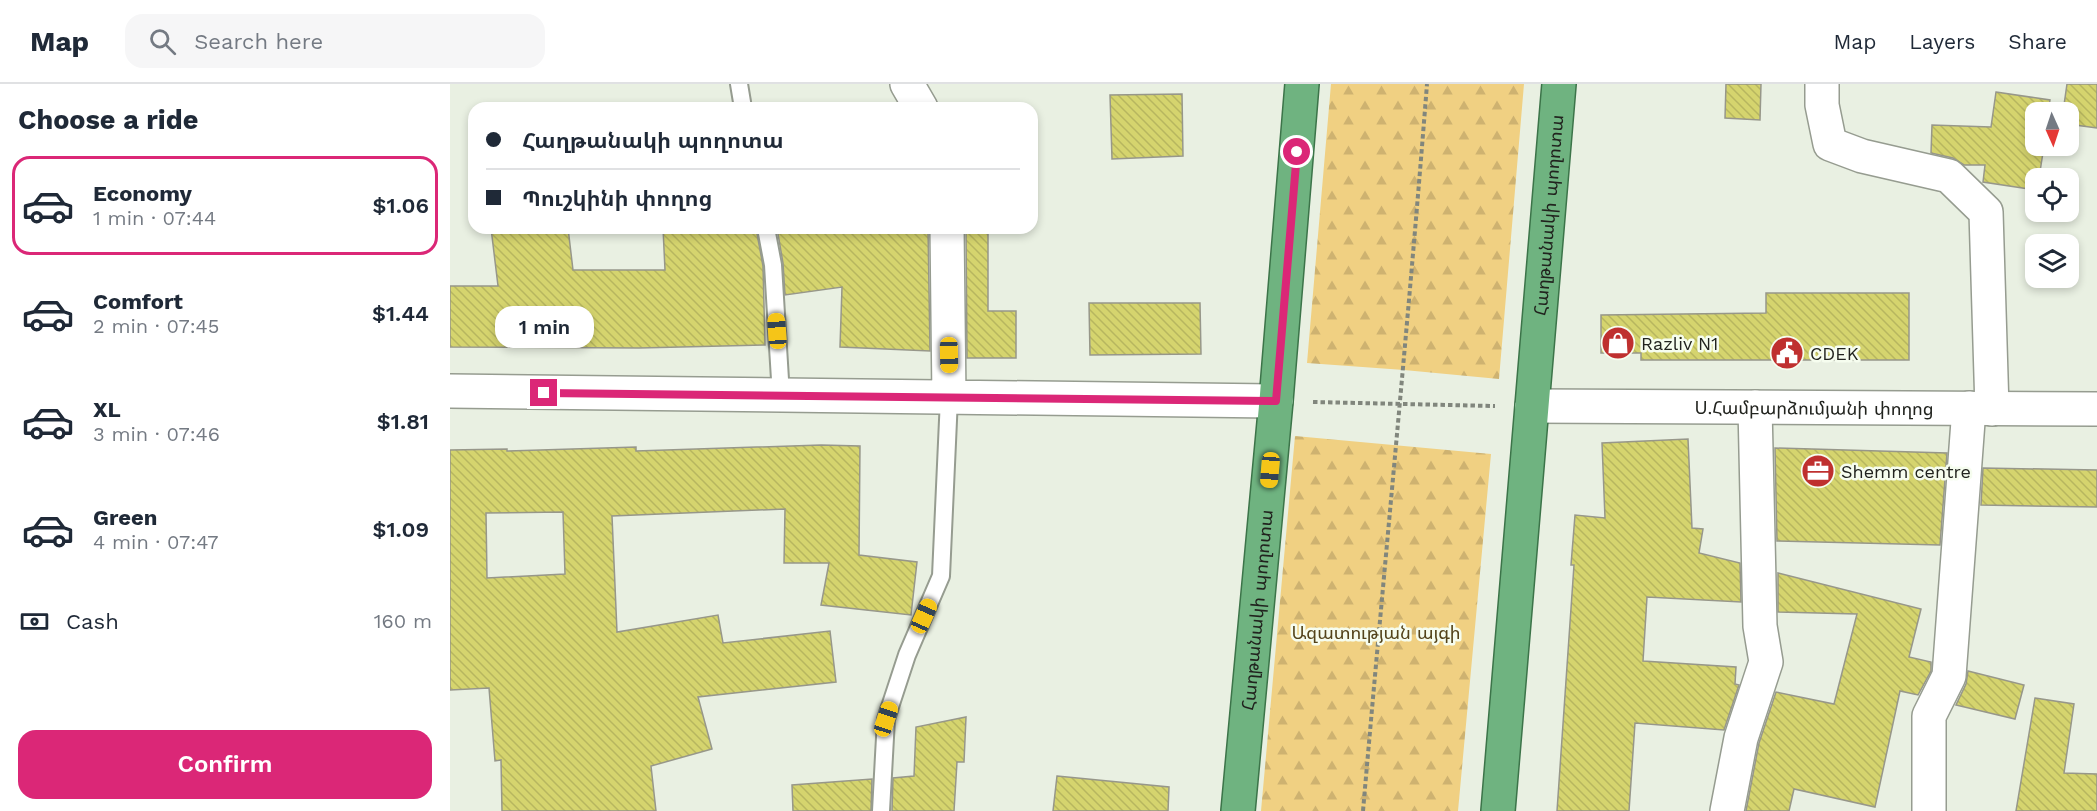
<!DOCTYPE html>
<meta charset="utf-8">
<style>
:root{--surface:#fff;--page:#f6f6f7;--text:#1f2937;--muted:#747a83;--line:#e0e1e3;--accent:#db2777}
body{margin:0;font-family:"Work Sans","Noto Sans Armenian",sans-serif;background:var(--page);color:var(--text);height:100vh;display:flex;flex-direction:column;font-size:22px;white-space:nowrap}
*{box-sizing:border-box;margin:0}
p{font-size:20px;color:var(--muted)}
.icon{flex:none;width:33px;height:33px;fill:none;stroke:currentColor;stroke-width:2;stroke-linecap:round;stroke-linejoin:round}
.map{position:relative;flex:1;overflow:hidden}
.side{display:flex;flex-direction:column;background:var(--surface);width:450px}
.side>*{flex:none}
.top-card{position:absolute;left:18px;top:18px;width:570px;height:132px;border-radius:18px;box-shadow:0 3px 9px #0003;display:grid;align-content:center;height:132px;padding:0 18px;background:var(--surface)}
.needle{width:39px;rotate:177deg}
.fabs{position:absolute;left:1575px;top:18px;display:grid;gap:12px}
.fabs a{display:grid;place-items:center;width:54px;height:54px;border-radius:12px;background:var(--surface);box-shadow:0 3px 9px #0003;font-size:30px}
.end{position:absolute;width:27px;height:27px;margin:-14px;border:8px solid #db2777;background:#fff;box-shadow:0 0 0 3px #fff}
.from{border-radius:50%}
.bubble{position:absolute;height:42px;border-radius:18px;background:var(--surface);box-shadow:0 3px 9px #0003;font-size:20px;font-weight:600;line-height:42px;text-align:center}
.car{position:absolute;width:18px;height:36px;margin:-18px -9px;border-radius:8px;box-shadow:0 0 4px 2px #0007;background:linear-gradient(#f5c518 24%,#345 0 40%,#f5c518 0 76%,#345 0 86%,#f5c518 0)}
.top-card b{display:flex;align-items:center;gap:21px;height:57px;font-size:22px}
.top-card b+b{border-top:2px solid var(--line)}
.top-card i{width:15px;height:15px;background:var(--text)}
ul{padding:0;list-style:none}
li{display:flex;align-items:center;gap:18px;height:99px;margin:0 12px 9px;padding:0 6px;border:3px solid transparent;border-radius:18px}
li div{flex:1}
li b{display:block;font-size:22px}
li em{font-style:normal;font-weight:600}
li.current{border-color:var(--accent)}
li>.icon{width:54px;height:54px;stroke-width:1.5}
h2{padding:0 18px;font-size:27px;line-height:72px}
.pay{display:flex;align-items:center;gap:15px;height:66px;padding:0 18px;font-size:22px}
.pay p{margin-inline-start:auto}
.primary-button{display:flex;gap:12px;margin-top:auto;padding:12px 18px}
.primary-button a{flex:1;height:69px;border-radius:18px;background:var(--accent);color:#fff;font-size:24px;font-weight:600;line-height:69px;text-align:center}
header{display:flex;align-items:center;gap:36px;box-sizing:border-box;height:84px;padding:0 30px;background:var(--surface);border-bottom:2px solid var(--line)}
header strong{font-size:28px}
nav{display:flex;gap:33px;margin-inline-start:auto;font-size:21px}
.search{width:420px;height:54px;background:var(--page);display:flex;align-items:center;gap:15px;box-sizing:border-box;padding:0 21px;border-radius:18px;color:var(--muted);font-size:22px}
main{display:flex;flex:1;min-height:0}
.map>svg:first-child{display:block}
.forest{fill:url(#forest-firs)}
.building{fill:url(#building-back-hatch);stroke:#97978a;stroke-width:1.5;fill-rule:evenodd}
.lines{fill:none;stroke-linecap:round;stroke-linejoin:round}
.service-casing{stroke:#969c90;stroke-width:20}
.minor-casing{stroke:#969c90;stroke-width:36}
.secondary-casing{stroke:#969c90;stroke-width:36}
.trunk-casing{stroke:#3c7449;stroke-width:36}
.path{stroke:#81867d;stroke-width:4;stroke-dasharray:4.5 3;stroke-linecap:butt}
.service{stroke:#fff;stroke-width:16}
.minor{stroke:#fff;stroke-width:33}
.secondary{stroke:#fff;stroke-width:33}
.trunk{stroke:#6fb380;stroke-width:33}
.route{stroke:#db2777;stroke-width:8}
.labels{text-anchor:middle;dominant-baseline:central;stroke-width:5;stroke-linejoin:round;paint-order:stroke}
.street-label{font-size:18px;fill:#21231e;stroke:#f6fdef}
.poi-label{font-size:18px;fill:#21231e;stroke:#f6fdef;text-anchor:start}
.park-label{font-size:18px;fill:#53431a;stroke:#f6fdef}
</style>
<header>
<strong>Map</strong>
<div class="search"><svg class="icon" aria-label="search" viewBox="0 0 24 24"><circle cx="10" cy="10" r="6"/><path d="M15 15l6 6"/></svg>Search here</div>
<nav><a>Map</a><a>Layers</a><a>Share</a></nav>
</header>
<main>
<section class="side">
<h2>Choose a ride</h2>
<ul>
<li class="current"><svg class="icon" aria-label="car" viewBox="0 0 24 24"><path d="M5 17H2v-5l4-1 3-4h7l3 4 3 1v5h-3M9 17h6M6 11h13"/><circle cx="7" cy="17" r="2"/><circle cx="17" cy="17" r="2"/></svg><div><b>Economy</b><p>1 min · 07:44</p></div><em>$1.06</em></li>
<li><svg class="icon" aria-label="car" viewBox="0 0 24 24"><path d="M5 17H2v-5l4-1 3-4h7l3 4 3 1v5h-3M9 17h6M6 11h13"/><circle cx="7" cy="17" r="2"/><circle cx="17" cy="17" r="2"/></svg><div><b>Comfort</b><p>2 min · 07:45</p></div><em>$1.44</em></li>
<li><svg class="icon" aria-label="car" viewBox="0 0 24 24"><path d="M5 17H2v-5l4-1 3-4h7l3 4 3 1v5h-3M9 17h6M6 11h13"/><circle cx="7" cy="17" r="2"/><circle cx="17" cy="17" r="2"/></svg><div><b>XL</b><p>3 min · 07:46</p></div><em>$1.81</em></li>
<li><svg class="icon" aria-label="car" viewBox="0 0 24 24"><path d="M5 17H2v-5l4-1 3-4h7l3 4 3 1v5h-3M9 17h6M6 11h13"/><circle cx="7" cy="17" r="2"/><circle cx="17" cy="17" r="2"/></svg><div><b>Green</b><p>4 min · 07:47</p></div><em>$1.09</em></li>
</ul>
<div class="pay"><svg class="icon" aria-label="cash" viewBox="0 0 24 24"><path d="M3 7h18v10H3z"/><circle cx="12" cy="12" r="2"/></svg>Cash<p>160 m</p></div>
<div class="primary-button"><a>Confirm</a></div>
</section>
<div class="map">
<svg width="1647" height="727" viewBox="0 0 1647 727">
<defs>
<pattern id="forest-firs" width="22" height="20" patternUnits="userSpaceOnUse" patternTransform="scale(1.5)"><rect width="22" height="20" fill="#f0d082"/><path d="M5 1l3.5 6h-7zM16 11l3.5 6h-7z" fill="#ceb270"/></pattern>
<pattern id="building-back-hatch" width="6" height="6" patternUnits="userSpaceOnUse" patternTransform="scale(1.5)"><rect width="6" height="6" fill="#d5d46e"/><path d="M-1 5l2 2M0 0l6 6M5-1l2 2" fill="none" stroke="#b7b65f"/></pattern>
</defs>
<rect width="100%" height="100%" fill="#e9f0e2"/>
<path class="forest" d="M 881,0 L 1074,0 L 1049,295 L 954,286 L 857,279 Z
M 845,352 L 1041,370 L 1008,727 L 811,727 Z"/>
<path class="building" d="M 1276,0 L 1311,0 L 1310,36 L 1275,34 Z
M 1617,0 L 1647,0 L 1647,44 L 1618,40 L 1618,28 L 1613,28 Z
M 1546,8 L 1600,16 L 1598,28 L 1586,28 L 1586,62 L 1594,62 L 1589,94 L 1586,94 L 1586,106 L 1533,98 L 1535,81 L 1514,81 L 1503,74 L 1481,69 L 1482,41 L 1541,43 Z
M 732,10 L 733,72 L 662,75 L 660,11 Z
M 41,144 L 118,144 L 123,186 L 215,186 L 213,144 L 306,144 L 313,182 L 315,261 L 189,264 L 0,263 L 0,202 L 48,202 Z
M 327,144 L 478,144 L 480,267 L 390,263 L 392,203 L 335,211 L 333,179 Z
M 516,144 L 538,144 L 538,227 L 566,227 L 566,274 L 517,274 Z
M 1316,209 L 1459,209 L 1459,276 L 1191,276 L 1191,269 L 1151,269 L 1151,231 L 1316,229 Z
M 639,219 L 750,219 L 751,270 L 640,271 Z
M 1238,355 L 1242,444 L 1253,445 L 1249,469 L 1290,479 L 1291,518 L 1197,513 L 1193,577 L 1286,583 L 1285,600 L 1289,601 L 1274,646 L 1185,639 L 1179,727 L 1107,727 L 1124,481 L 1121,481 L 1125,431 L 1155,434 L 1152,359 Z
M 371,361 L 410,362 L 409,471 L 467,478 L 461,531 L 371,521 L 379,479 L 334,479 L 335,425 L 162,432 L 167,548 L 268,531 L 273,559 L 380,547 L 386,598 L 248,613 L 262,665 L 201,682 L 206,727 L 52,727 L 51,676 L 45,677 L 39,604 L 0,606 L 0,366 L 57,365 L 57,367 L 186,363 L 186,367 ZM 113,428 L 115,490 L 37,494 L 36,429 Z
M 1325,364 L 1497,369 L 1490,461 L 1327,457 Z
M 1533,384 L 1647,386 L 1647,423 L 1531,421 Z
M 1328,489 L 1471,525 L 1459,573 L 1481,578 L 1481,587 L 1468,611 L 1450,607 L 1425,723 L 1344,705 L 1339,727 L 1296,727 L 1309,659 L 1326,608 L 1384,620 L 1407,530 L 1328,528 Z
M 1518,587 L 1574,601 L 1565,635 L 1506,621 L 1516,600 Z
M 1585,614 L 1624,620 L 1614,689 L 1647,690 L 1647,727 L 1566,727 Z
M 516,633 L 514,678 L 507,678 L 504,727 L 442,727 L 443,694 L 464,692 L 466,643 Z
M 607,692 L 719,703 L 718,727 L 603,727 Z
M 422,695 L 421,727 L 343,727 L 342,701 Z"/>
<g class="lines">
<defs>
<path id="service" d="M 289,0 L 293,24
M 316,144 L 323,181 L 331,312
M 431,727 L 436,635 L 457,571 L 491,492 L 499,314"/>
<path id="minor" d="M 457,0 L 471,24
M 1372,0 L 1372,21 L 1380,60 L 1412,72 L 1499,92 L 1536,128 L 1542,325
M 497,144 L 499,314
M 0,307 L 826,317
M 1277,727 L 1291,654 L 1316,578 L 1310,542 L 1305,323
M 1479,727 L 1479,632 L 1499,592 L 1519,324"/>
<g id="secondary">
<path id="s1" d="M 1082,322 L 1647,325"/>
</g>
<g id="trunk">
<path id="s2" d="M 788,727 L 826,317 L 852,0"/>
<path id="s3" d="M 1048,727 L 1109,0"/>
</g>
</defs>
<use href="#service" class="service-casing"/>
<use href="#minor" class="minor-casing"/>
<use href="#secondary" class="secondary-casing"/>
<use href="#trunk" class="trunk-casing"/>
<path class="path" d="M 863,318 L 1045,322
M 913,727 C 934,485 958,243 977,0"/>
<use href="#service" class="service"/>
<use href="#minor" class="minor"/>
<use href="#secondary" class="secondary"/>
<use href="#trunk" class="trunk"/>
</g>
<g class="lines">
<path class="route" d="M 94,309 L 826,317 L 847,68"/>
</g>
<defs>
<symbol id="shop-disc" viewBox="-11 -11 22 22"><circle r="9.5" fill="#bf302f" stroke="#f6fdef"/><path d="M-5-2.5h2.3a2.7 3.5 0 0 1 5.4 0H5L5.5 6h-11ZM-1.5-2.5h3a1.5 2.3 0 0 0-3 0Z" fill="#fff"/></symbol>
<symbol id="civic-disc" viewBox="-11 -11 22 22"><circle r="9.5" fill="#bf302f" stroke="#f6fdef"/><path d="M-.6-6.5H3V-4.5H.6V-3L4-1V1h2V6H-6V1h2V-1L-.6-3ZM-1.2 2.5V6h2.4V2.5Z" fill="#fff"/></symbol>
<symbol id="office-disc" viewBox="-11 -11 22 22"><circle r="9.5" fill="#bf302f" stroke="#f6fdef"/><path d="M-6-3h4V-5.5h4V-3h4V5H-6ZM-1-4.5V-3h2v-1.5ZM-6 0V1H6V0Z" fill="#fff"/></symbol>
</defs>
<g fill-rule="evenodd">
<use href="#shop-disc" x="1149" y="240" width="38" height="38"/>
<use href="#civic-disc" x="1318" y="250" width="38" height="38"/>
<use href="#office-disc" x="1349" y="368" width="38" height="38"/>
</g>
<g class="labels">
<g class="street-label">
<text stroke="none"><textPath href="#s3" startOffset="598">Հաղթանակի պողոտա</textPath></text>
<text stroke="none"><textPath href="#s1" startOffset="282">Ս.Համբարձումյանի փողոց</textPath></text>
<text stroke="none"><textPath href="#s2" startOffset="202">Հաղթանակի պողոտա</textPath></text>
</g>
<g class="poi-label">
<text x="1191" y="259">Razliv N1</text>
<text x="1360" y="269">CDEK</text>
<text x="1391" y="387">Shemm centre</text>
</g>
<g class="park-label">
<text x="926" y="548">Ազատության այգի</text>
</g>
</g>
</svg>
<div class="fabs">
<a><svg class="needle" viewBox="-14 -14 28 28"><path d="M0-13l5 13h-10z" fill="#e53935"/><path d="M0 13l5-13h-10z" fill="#747a83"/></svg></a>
<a><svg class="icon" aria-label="locate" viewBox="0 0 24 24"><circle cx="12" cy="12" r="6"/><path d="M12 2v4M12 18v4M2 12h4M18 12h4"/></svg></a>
<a><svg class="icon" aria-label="layers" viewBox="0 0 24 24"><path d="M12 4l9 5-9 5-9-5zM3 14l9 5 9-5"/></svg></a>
</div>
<i class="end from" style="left:847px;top:68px"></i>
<i class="end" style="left:94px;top:309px"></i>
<div class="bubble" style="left:45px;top:222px;width:99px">1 min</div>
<i class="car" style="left:327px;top:247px;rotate:356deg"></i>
<i class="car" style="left:499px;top:271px;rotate:179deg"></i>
<i class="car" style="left:820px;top:386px;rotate:185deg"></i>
<i class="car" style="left:474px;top:532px;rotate:24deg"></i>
<i class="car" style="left:436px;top:635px;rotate:18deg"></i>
<div class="top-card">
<b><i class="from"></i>Հաղթանակի պողոտա</b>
<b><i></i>Պուշկինի փողոց</b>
</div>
</div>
</main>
